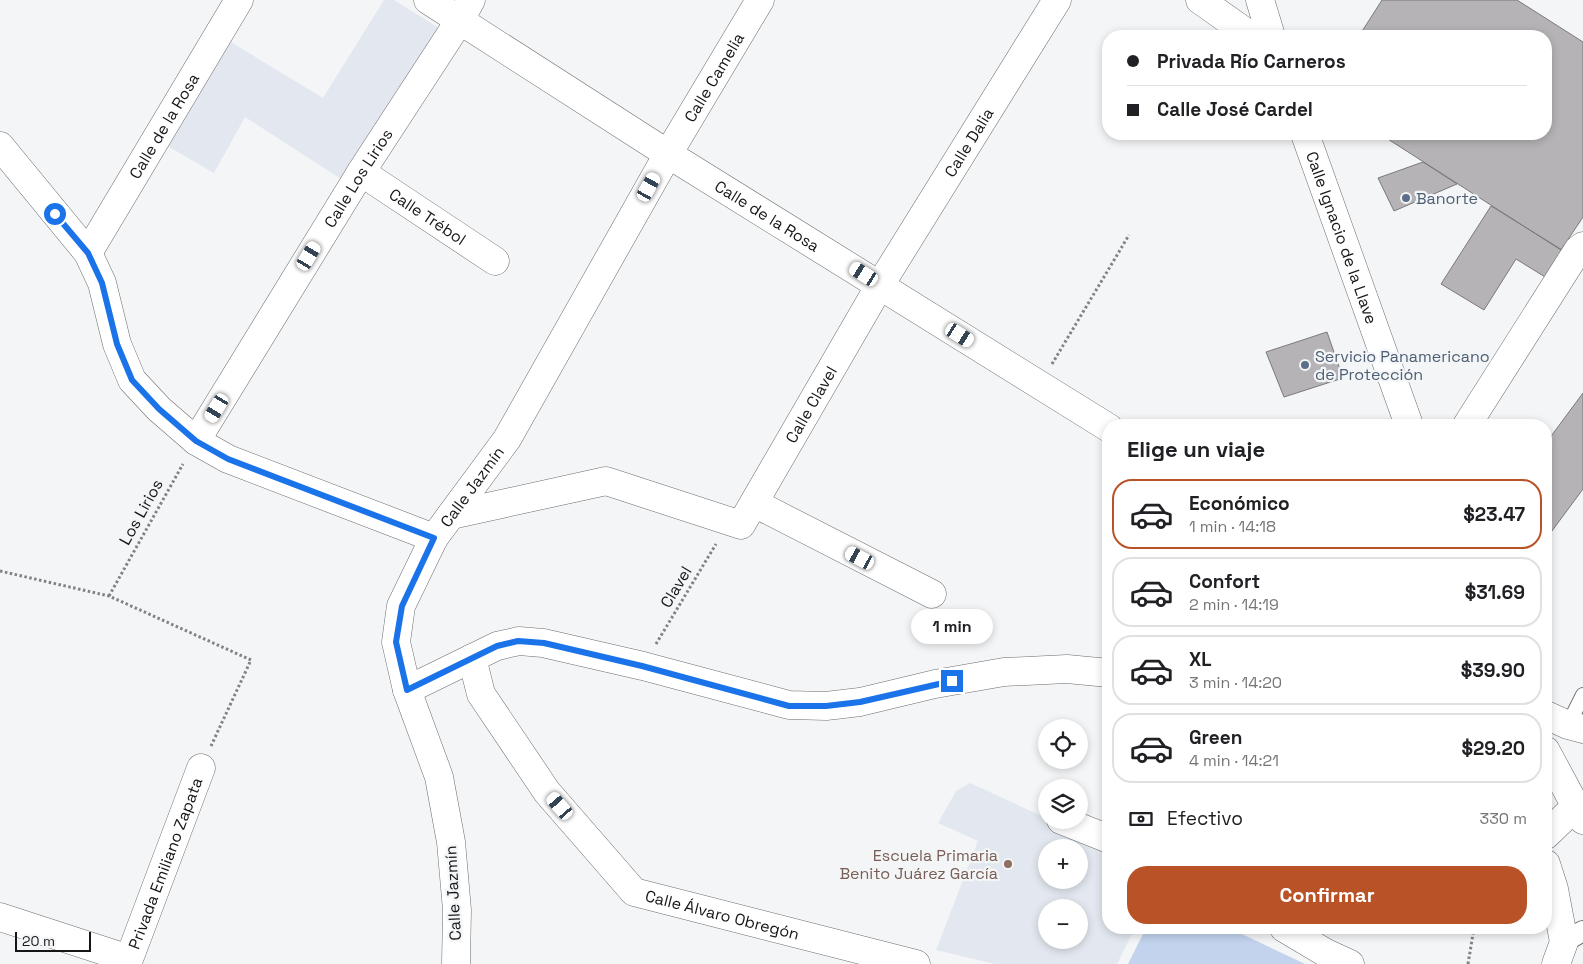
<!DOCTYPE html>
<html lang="es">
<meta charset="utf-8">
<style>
:root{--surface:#fff;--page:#f2f2f2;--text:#202124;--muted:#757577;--line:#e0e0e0;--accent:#b95327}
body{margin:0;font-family:"Space Grotesk",sans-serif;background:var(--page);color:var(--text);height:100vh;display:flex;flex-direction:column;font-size:19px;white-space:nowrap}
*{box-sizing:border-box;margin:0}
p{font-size:16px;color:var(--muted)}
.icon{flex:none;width:28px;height:28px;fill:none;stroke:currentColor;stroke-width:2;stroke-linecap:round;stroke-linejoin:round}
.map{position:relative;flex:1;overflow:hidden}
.drawer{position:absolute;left:1102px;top:419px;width:450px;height:515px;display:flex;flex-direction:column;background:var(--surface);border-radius:20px;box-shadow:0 2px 8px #0003}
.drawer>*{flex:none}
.guide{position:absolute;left:1102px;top:30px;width:450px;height:110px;border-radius:20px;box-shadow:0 2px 8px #0003;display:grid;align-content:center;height:110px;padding:0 25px;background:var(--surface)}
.buttons{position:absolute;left:1038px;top:719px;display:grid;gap:10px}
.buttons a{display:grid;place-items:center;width:50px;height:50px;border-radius:50%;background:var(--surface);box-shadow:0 2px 8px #0003;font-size:25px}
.scale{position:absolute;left:15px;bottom:12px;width:76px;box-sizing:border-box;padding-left:5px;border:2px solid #161617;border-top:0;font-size:14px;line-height:18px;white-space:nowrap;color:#161617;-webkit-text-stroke:4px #f3f5f6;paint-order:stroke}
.end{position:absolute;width:22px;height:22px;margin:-11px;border:6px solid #1a73e8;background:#fff;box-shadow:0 0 0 2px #fff}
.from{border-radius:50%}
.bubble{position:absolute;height:35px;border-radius:18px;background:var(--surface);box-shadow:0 2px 8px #0003;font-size:16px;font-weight:600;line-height:35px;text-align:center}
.car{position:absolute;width:15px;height:30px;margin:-15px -8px;border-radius:6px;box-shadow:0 0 4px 1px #0007;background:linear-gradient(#fff 24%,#345 0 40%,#fff 0 76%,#345 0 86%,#fff 0)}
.guide b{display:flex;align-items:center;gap:18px;height:48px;font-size:19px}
.guide b+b{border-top:1px solid var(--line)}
.guide i{width:12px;height:12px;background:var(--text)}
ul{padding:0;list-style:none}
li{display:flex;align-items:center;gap:15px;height:70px;margin:0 10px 8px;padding:0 15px;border:2px solid var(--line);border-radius:20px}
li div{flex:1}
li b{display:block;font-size:19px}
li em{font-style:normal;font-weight:600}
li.current{border-color:var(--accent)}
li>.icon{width:45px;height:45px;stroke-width:1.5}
h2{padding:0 25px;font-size:22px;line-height:60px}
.pay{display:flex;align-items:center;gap:12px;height:55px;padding:0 25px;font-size:19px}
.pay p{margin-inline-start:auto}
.action{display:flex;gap:10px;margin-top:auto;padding:10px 25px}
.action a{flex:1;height:58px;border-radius:20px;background:var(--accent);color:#fff;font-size:20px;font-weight:600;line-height:58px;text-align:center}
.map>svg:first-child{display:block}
.built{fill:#e3e8f0;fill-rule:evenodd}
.green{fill:#c3d3ee}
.building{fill:#b5b3b5;stroke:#7b797b}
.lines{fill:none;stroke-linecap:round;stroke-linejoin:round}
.service-casing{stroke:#6c6d6f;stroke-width:16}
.pedestrian-casing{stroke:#6c6d6f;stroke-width:22}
.minor-casing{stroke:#6c6d6f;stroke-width:29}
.tertiary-casing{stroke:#6c6d6f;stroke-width:29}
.secondary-casing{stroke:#6c6d6f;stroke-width:29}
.path{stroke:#818283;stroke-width:3;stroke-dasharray:2.5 2.5;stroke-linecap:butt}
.service{stroke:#fff;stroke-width:14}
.pedestrian{stroke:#fff;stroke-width:20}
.minor{stroke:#fff;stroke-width:28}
.tertiary{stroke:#fff;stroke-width:28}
.secondary{stroke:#fff;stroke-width:28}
.route{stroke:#1a73e8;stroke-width:6}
.service-dot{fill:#5c6f8a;stroke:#f3f5f6;stroke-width:2}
.education-dot{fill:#8d6e63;stroke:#f3f5f6;stroke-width:2}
.labels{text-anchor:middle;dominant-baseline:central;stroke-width:4.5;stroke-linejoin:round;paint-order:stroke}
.street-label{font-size:16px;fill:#161617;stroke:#f3f5f6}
.service-label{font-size:16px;fill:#4e5e75;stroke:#f3f5f6;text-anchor:start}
.education-label{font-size:16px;fill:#785e54;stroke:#f3f5f6;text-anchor:end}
</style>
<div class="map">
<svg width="1583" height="964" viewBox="0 0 1583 964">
<rect width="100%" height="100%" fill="#f3f5f6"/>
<path class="built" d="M 384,0 L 394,0 L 439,28 L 344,181 L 245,117 L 214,173 L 166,145 L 229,41 L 323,98 Z
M 970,783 L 1046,818 L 1046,820 L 1050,820 L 1109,848 L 1109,928 L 1135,928 L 1117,964 L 995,964 L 936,950 L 978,841 L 938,823 L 956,791 ZM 1046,848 L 1079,848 L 1079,880 L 1046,880 ZM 1046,908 L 1079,908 L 1079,940 L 1046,940 Z"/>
<path class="green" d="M 1146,928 L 1229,928 L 1305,964 L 1128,964 Z"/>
<path class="building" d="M 1382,0 L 1517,0 L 1583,42 L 1583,217 L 1561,250 L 1380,134 L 1546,134 L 1546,36 L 1359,36 Z
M 1423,162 L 1457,184 L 1394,211 L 1378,178 Z
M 1491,206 L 1567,253 L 1550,280 L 1516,259 L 1484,310 L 1441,284 Z
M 1327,332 L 1343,378 L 1284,397 L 1266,352 Z
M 1583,393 L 1583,489 L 1546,539 L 1546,443 Z"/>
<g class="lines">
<defs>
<path id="service" d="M 1568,725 L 1583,695"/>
<path id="pedestrian" d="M 1564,942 L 1583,931"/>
<g id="minor">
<path id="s1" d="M 428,0 L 668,154 L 1109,428"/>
<path d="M 1200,0 L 1251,36"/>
<path d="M 0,146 L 88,253 L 102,283 L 117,344 L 132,380 L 159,409 L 196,441 L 228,459 L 434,538"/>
<path id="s2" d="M 361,172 L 495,261"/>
<path id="s3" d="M 88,253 L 239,0"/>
<path d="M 1467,425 L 1578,250 L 1583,246"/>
<path id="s4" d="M 196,441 L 361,172 L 460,20 L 471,0"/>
<path d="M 754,503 L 932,594"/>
<path id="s5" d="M 451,515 L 606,481 L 741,525 L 880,285 L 1057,0"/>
<path id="s6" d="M 472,658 L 481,694 L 547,792 L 634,892 L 916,964"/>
<path d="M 407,690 L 497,646 L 519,641 L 543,643 L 643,666 L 789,705 L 826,706 L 860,702 L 935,684 L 1004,672 L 1067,669 L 1109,673"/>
<path d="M 1061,820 L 1109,839"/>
<path id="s7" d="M 0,917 L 129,959 L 201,768"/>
<path d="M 1284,928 L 1326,953 L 1350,964"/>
<path id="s8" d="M 456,964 L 457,910 L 451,842 L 439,777 L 407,690 L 396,642 L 401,606 L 434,538 L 507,439 L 668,154 L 760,0"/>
</g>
<path id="tertiary" d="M 1546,715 L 1568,725 L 1583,729"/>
<g id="secondary">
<path d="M 1260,0 L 1271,36"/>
<path id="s9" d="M 1305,134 L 1409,425"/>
<path d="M 1546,751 L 1583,820"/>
<path d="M 1546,835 L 1576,806"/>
<path d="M 1546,864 L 1554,889 L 1564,942 L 1556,964"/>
</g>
</defs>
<use href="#service" class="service-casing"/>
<use href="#pedestrian" class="pedestrian-casing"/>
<use href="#minor" class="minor-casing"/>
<use href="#tertiary" class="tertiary-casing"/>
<use href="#secondary" class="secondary-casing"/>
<path class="path" d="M 1052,364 L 1129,235
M 0,571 L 109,596 L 251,660 L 211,746
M 109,596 L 183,464
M 656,644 L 716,544
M 1468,964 L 1474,928"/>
<use href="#service" class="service"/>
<use href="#pedestrian" class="pedestrian"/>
<use href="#minor" class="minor"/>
<use href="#tertiary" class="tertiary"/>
<use href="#secondary" class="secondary"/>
</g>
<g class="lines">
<path class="route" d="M 55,214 L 88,253 L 102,283 L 117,344 L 132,380 L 159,409 L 196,441 L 228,459 L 434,538 L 402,606 L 396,642 L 407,690 L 497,646 L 518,641 L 544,643 L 642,666 L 789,706 L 826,706 L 860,702 L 952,681"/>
</g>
<g class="service-dot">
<circle cx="1406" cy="198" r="5"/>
<circle cx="1305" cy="365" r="5"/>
</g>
<circle class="education-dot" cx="1008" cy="864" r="5"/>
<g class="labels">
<g class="street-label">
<text stroke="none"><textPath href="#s8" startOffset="982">Calle Camelia</textPath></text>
<text stroke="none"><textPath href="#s3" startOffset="148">Calle de la Rosa</textPath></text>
<text stroke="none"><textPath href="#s5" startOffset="746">Calle Dalia</textPath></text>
<text stroke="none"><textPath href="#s4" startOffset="309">Calle Los Lirios</textPath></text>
<text stroke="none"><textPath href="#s1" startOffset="402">Calle de la Rosa</textPath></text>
<text stroke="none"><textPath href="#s2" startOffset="80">Calle Trébol</textPath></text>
<text stroke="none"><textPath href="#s9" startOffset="110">Calle Ignacio de la Llave</textPath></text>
<text stroke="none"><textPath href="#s5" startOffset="440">Calle Clavel</textPath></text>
<text stroke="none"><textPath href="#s8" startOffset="506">Calle Jazmín</textPath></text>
<text transform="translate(141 512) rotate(-61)">Los Lirios</text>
<text transform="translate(676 587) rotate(-59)">Clavel</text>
<text stroke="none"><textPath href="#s7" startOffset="238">Privada Emiliano Zapata</textPath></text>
<text transform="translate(453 893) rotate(-93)">Calle Jazmín</text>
<text stroke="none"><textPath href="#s6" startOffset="379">Calle Álvaro Obregón</textPath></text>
</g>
<g class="service-label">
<text x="1416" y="198">Banorte</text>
<text x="1315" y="356">Servicio Panamericano<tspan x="1315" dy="18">de Protección</tspan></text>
</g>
<g class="education-label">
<text x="998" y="855">Escuela Primaria<tspan x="998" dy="18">Benito Juárez García</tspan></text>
</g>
</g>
</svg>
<div class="buttons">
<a><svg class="icon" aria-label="locate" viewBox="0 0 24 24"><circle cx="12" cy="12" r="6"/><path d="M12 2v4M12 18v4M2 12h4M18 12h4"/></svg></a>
<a><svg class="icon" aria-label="layers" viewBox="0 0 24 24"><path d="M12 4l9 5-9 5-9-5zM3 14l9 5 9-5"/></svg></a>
<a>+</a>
<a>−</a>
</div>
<div class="scale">20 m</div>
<i class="end from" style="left:55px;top:214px"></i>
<i class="end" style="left:952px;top:681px"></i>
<div class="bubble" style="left:911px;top:609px;width:82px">1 min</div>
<i class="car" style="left:649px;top:187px;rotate:29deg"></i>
<i class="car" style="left:309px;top:256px;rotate:31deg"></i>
<i class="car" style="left:864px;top:274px;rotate:302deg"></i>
<i class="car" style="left:960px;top:335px;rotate:122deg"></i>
<i class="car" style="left:217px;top:408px;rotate:211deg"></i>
<i class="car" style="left:860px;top:558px;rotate:298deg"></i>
<i class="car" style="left:560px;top:806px;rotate:319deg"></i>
<div class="guide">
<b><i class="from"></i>Privada Río Carneros</b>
<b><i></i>Calle José Cardel</b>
</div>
<section class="drawer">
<h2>Elige un viaje</h2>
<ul>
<li class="current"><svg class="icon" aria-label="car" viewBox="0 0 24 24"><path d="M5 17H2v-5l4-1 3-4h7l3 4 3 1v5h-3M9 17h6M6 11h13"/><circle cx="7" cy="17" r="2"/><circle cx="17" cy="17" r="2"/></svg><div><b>Económico</b><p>1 min · 14:18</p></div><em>$23.47</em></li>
<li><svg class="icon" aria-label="car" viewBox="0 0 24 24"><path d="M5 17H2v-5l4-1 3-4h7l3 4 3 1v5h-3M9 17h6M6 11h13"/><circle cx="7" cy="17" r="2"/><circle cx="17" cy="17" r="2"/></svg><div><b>Confort</b><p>2 min · 14:19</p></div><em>$31.69</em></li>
<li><svg class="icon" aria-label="car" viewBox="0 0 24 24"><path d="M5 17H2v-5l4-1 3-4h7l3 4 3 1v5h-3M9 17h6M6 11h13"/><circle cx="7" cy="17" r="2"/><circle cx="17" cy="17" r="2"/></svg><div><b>XL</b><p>3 min · 14:20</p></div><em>$39.90</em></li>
<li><svg class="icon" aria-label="car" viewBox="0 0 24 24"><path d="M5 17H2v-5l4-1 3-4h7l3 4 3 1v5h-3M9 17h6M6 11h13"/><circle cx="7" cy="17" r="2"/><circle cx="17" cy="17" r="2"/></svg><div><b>Green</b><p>4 min · 14:21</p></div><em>$29.20</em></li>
</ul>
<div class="pay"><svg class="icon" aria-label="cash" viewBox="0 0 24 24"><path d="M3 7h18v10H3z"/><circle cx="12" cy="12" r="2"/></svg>Efectivo<p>330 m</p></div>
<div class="action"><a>Confirmar</a></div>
</section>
</div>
